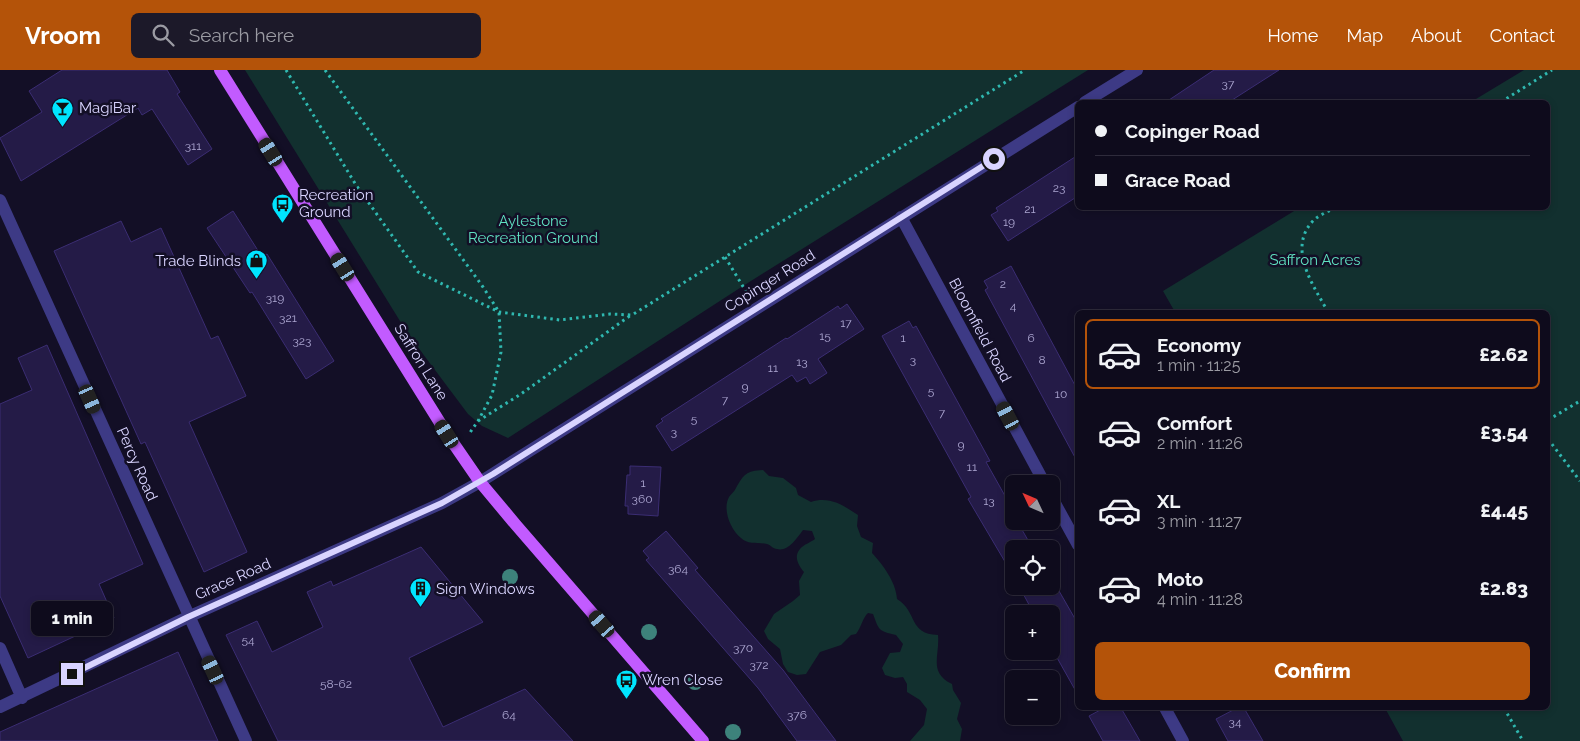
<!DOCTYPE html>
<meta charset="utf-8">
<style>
:root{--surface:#0e0b1c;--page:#1c1929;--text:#f1f3f6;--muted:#9b9ba3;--line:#2e2b3b;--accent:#b45309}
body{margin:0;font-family:Raleway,sans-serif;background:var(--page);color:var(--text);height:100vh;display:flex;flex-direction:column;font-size:19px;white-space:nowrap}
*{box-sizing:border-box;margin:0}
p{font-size:16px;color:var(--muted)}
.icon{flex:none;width:28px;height:28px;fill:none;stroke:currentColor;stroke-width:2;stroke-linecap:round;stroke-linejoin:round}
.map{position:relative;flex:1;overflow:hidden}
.panel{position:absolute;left:1075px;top:240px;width:475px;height:400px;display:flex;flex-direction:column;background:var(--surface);border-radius:8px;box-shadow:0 2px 8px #0003,0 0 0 1px var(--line)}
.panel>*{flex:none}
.top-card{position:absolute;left:1075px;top:30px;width:475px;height:110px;border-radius:8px;box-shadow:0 2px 8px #0003,0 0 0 1px var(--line);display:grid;align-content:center;height:110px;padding:0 20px;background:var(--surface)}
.needle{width:32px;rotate:314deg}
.buttons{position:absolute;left:1005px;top:405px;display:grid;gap:10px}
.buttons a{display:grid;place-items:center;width:55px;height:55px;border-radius:8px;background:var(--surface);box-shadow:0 2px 8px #0003,0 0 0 1px var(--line);font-size:25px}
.end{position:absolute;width:22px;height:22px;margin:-11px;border:6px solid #d9d4ff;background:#111;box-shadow:0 0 0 2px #111}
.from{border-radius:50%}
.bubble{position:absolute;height:35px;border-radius:8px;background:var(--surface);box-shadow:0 2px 8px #0003,0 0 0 1px var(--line);font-size:16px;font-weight:800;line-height:35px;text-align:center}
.car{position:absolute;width:15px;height:30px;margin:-15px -8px;border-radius:6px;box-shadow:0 0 4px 1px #0007;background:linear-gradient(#222 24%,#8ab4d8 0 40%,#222 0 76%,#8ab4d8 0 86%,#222 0)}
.top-card b{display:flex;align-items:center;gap:18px;height:48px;font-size:19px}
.top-card b+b{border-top:1px solid var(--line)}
.top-card i{width:12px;height:12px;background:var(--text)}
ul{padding:9px 0 0;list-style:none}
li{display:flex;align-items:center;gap:15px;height:70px;margin:0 10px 8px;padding:0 10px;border:2px solid transparent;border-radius:8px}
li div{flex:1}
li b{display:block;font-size:19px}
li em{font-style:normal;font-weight:800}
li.on{border-color:var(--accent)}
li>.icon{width:45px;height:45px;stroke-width:1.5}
.button{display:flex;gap:10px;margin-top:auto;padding:10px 20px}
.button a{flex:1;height:58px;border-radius:8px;background:var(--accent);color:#fff;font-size:20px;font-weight:800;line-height:58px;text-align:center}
header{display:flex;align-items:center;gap:30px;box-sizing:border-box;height:70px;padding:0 25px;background:var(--accent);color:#fff}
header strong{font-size:24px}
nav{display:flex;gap:28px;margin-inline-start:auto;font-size:18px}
.search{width:350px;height:45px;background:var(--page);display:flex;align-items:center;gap:12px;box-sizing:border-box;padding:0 18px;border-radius:8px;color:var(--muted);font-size:19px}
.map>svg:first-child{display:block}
.green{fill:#12302f}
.building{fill:#241b47;stroke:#3b2d73}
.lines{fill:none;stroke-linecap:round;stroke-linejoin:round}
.path{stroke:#2fb8b0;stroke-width:3;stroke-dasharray:2.5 4;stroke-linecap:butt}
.minor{stroke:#3d3a85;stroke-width:12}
.major{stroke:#c25bff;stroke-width:12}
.tree{fill:#3d827b}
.route{stroke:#d9d4ff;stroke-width:6}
.labels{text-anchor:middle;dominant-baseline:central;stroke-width:5;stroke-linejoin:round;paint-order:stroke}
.number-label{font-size:12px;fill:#aca6d1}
.poi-label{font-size:15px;fill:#d9d4ff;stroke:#130f26;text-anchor:start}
.park-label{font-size:15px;fill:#5fe0c0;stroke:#130f26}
.street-label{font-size:15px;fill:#d9d4ff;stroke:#130f26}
</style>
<header>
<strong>Vroom</strong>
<div class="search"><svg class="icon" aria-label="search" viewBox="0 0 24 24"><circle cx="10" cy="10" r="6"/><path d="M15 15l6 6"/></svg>Search here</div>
<nav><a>Home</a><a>Map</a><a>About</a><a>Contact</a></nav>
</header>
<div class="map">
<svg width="1580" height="671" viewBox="0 0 1580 671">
<rect width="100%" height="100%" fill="#130f26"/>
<path class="green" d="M 245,0 L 1088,0 L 743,216 L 508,368 L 482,356 L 468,344 L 408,264 Z
M 1524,0 L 1580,0 L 1580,671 L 1403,671 L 1385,638 L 1548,638 L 1548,242 L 1175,242 L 1163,221 L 1299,138 L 1548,138 L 1548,32 L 1471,32 Z
M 763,400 L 769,406 L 783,408 L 796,418 L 798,425 L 811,432 C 829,426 843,435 858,445 L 857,456 L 861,467 L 873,473 L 872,483 C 883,495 896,512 897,529 C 918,542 908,564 938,565 C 940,586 928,602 952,614 L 953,620 L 961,633 L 957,649 L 962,659 L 960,671 L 910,671 L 924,655 L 927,639 L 920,630 L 907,622 L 907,614 L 903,607 L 895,608 L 885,605 L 882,598 L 890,583 L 900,582 L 903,574 L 896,565 C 878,561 879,560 873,544 L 868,543 C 863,547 861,558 856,564 L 851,565 L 841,575 L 820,582 L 806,604 L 797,605 L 788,602 L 783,594 L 780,579 L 768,569 L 764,561 L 774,544 L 793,531 L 800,525 L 799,511 L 804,502 C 799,496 793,487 800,479 C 803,475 811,472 815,469 L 812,461 L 803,460 C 797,468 788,482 777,479 C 773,479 771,475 767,474 C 758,472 748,475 741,468 C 731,460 722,440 729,427 C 731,424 735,421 736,418 C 744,404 746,401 763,400 Z"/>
<path class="building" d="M 62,0 L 167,0 L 180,22 L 177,24 L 212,79 L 188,95 L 152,39 L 142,45 L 138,38 L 21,111 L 0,68 L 42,42 L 29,21 Z
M 1214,0 L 1279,0 L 1229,32 L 1166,32 Z
M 1078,85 L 1078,126 L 1008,171 L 991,145 L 998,141 L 996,138 Z
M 233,141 L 262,187 L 267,184 L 334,291 L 306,309 L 252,222 L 250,223 L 207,158 Z
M 121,151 L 131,172 L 161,158 L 211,269 L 218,266 L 246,326 L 189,352 L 247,482 L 204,502 L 145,372 L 141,374 L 54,181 Z
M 1011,196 L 1078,321 L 1078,393 L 985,220 L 988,218 L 984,211 Z
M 847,234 L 864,259 L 818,289 L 827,303 L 810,314 L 806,307 L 797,312 L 792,305 L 672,381 L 656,356 L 663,351 L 661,349 L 786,268 L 787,269 L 838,236 L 840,239 Z
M 909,251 L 913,258 L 916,256 L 990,391 L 986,392 L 1009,433 L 1007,434 L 1014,445 L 1014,451 L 1017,451 L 1033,479 L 1014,479 L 1014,507 L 968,429 L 971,427 L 882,266 Z
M 47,275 L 143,494 L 99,514 L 114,548 L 28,588 L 0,526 L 0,334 L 32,320 L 18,288 Z
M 630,396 L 661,397 L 658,446 L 628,444 L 628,436 L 625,436 L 626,420 L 627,405 L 630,405 Z
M 666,461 L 698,498 L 695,500 L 783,600 L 836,671 L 797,671 L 758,618 L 646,490 L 649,488 L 643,481 Z
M 421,477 L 483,552 L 409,588 L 443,657 L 525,619 L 573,671 L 278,671 L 226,565 L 257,551 L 272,582 L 323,557 L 307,522 L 331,511 L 333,516 Z
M 1051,507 L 1078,554 L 1078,625 L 1051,577 L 1051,544 L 1034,544 L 1019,516 L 1051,516 Z
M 178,582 L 218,671 L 0,671 L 0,662 Z
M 1104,638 L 1121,638 L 1140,671 L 1103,671 L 1089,646 Z
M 1237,638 L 1244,638 L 1263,671 L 1228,671 L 1216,649 Z"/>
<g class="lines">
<path class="path" d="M 286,0 L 356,115 L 418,202 L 499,242 L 560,250 L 610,244 L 632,245 L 1025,0
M 325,0 L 483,217 L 499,242 L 501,282 L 492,325 L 478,351 L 469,364
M 1501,32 L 1552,0
M 725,187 L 747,223
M 1328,242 C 1315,218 1287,180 1312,152 C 1317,146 1327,142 1335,138
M 1548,350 L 1580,331
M 478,351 L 521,324 L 631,245
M 1548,369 L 1580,411
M 1504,638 L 1523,671"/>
<path class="minor" d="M 1085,32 L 1137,0
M 0,130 L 246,671
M 901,147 L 1045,414
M 1051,426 L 1078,475
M 0,578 L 22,628
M 0,637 L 188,547 L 442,433 L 480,412 L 1078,37
M 1165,638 L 1183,671"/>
<path class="major" d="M 220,0 L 447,364 L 480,412 L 516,455 L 703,671"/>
</g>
<g class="tree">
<circle cx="510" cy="507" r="8"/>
<circle cx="649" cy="562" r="8"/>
<circle cx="695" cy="612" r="8"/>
<circle cx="733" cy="662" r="8"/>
</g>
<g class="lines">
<path class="route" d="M 72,604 L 188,547 L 442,433 L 493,404 L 994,89"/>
</g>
<defs>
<symbol id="bar-pin" viewBox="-11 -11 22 30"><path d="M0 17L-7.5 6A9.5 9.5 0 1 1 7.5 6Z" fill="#00e5ff" stroke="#130f26"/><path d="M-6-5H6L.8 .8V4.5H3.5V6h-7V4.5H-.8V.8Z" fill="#111"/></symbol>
<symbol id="bus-pin" viewBox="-11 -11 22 30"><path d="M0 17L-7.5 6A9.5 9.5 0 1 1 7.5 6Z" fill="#00e5ff" stroke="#130f26"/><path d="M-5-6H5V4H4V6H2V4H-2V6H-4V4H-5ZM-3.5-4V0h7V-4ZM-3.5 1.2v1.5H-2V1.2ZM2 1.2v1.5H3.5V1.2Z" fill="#111"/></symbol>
<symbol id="shop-pin" viewBox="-11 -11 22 30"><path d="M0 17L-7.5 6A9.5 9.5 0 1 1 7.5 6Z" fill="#00e5ff" stroke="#130f26"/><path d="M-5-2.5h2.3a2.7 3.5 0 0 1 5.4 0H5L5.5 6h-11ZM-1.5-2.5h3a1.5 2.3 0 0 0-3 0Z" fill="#111"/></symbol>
<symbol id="building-pin" viewBox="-11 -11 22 30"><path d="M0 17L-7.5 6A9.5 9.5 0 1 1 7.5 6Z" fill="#00e5ff" stroke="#130f26"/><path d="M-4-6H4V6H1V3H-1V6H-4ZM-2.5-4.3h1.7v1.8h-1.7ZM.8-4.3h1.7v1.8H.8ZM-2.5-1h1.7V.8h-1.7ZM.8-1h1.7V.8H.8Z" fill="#111"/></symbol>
</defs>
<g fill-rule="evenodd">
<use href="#bar-pin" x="50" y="26" width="25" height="34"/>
<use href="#bus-pin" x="270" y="122" width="25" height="34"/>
<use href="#shop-pin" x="244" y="178" width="25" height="34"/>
<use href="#building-pin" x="408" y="506" width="25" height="34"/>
<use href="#bus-pin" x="614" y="598" width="25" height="34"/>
</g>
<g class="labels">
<g class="number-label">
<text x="1228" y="14">37</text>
<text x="193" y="76">311</text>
<text x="1059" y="118">23</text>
<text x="1030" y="139">21</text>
<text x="1009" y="152">19</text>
<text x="1003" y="214">2</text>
<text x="275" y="228">319</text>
<text x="1013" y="236">4</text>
<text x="288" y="248">321</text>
<text x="846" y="253">17</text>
<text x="825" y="266">15</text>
<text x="903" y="268">1</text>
<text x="1031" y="268">6</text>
<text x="302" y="271">323</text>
<text x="913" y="290">3</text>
<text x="1042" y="290">8</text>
<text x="802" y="292">13</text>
<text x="773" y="298">11</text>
<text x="745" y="317">9</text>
<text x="931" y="321">5</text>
<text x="1061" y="324">10</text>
<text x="725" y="330">7</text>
<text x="942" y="343">7</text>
<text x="694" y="349">5</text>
<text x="674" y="362">3</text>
<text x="961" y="375">9</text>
<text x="972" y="397">11</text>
<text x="643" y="413">1</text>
<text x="642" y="429">360</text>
<text x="989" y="431">13</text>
<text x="678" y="499">364</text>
<text x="248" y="570">54</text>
<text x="743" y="578">370</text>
<text x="759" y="595">372</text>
<text x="336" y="614">58-62</text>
<text x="509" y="645">64</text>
<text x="797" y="645">376</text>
<text x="1235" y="652">34</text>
</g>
<g class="poi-label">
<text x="79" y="38">MagiBar</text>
<text x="299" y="125">Recreation<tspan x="299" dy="17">Ground</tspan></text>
<text x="241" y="191" text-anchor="end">Trade Blinds</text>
<text x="436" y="519">Sign Windows</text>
<text x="642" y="610">Wren Close</text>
</g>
<g class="park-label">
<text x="533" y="151">Aylestone<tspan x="533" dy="17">Recreation Ground</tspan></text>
<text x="1315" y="190">Saffron Acres</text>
</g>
<g class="street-label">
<text transform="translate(770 211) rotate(-32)">Copinger Road</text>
<text transform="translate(980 260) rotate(62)">Bloomfield Road</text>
<text transform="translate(421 292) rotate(58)">Saffron Lane</text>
<text transform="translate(137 394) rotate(66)">Percy Road</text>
<text transform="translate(233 509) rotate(-24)">Grace Road</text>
</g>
</g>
</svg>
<div class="buttons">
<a><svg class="needle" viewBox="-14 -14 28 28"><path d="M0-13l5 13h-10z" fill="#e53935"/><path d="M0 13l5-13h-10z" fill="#9b9ba3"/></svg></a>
<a><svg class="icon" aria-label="locate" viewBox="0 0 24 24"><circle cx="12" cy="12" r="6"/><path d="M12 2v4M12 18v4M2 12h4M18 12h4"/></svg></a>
<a>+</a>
<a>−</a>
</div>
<i class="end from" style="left:994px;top:89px"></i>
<i class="end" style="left:72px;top:604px"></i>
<div class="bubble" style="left:31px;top:531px;width:82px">1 min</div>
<i class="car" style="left:271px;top:82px;rotate:328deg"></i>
<i class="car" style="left:343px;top:197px;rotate:328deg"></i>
<i class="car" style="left:90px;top:329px;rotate:156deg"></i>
<i class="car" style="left:1008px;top:346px;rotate:332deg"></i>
<i class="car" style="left:447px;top:364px;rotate:328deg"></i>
<i class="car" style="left:602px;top:554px;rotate:319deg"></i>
<i class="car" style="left:213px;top:600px;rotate:335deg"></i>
<div class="top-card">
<b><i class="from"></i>Copinger Road</b>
<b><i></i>Grace Road</b>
</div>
<section class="panel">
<ul>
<li class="on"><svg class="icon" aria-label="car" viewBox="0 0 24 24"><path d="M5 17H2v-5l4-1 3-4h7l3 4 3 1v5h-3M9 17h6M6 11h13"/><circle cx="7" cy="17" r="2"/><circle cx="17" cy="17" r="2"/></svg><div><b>Economy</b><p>1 min · 11:25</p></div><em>£2.62</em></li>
<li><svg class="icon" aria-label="car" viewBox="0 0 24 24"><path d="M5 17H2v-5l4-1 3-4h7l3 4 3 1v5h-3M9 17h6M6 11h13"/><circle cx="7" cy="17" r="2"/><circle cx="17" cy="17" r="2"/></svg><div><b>Comfort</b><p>2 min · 11:26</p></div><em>£3.54</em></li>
<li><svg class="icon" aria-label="car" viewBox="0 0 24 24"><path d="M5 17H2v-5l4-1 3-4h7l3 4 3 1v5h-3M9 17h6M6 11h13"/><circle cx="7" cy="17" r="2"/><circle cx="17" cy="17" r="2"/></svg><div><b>XL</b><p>3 min · 11:27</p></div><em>£4.45</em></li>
<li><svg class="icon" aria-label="car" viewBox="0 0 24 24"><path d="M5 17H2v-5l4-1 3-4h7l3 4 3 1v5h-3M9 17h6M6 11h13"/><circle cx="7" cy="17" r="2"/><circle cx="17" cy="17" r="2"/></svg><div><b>Moto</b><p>4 min · 11:28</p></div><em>£2.83</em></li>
</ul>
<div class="button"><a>Confirm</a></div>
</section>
</div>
